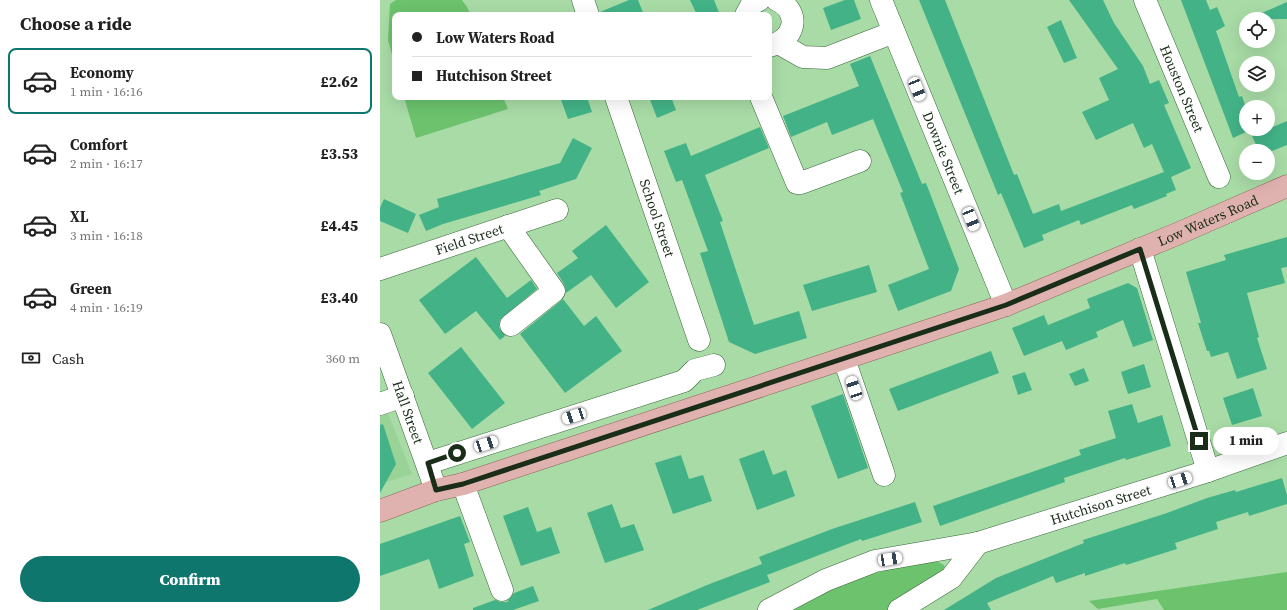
<!DOCTYPE html>
<meta charset="utf-8">
<style>
:root{--surface:#fff;--page:#f2f2f2;--text:#222;--muted:#767676;--line:#e0e0e0;--accent:#0f766e}
body{margin:0;font-family:"Source Serif 4",serif;background:var(--page);color:var(--text);height:100vh;display:flex;flex-direction:column;font-size:15px;white-space:nowrap}
*{box-sizing:border-box;margin:0}
p{font-size:13px;color:var(--muted)}
.icon{flex:none;width:22px;height:22px;fill:none;stroke:currentColor;stroke-width:2;stroke-linecap:round;stroke-linejoin:round}
.map{position:relative;flex:1;overflow:hidden}
.sheet{display:flex;flex-direction:column;background:var(--surface);width:380px}
.sheet>*{flex:none}
.top-card{position:absolute;left:12px;top:12px;width:380px;height:88px;border-radius:8px;box-shadow:0 4px 16px #0002;display:grid;align-content:center;height:88px;padding:0 20px;background:var(--surface)}
.tools{position:absolute;left:859px;top:12px;display:grid;gap:8px}
.tools a{display:grid;place-items:center;width:36px;height:36px;border-radius:50%;background:var(--surface);box-shadow:0 4px 16px #0002;font-size:20px}
.end{position:absolute;width:18px;height:18px;margin:-9px;border:5px solid #192d19;background:#fff;box-shadow:0 0 0 2px #fff}
.from{border-radius:50%}
.bubble{position:absolute;height:28px;border-radius:14px;background:var(--surface);box-shadow:0 4px 16px #0002;font-size:13px;font-weight:800;line-height:28px;text-align:center}
.car{position:absolute;width:12px;height:24px;margin:-12px -6px;border-radius:5px;box-shadow:0 0 3px 1px #0007;background:linear-gradient(#fff 24%,#345 0 40%,#fff 0 76%,#345 0 86%,#fff 0)}
.top-card b{display:flex;align-items:center;gap:14px;height:38px;font-size:15px}
.top-card b+b{border-top:1px solid var(--line)}
.top-card i{width:10px;height:10px;background:var(--text)}
ul{padding:0;list-style:none}
li{display:flex;align-items:center;gap:12px;height:66px;margin:0 8px 6px;padding:0 12px;border:2px solid transparent;border-radius:8px}
li div{flex:1}
li b{display:block;font-size:15px}
li em{font-style:normal;font-weight:800}
li.current{border-color:var(--accent)}
li>.icon{width:36px;height:36px;stroke-width:1.5}
h2{padding:0 20px;font-size:18px;line-height:48px}
.pay{display:flex;align-items:center;gap:10px;height:44px;padding:0 20px;font-size:15px}
.pay p{margin-inline-start:auto}
.primary-button{display:flex;gap:8px;margin-top:auto;padding:8px 20px}
.primary-button a{flex:1;height:46px;border-radius:24px;background:var(--accent);color:#fff;font-size:16px;font-weight:800;line-height:46px;text-align:center}
main{display:flex;flex:1;min-height:0}
.map>svg:first-child{display:block}
.built{fill:#9ad398}
.green{fill:#6cc26d}
.building{fill:#43b387}
.lines{fill:none;stroke-linecap:round;stroke-linejoin:round}
.minor-casing{stroke:#386739;stroke-width:23}
.major-casing{stroke:#8d6258;stroke-width:23}
.minor{stroke:#fff;stroke-width:22}
.major{stroke:#e0b2af;stroke-width:22}
.route{stroke:#192d19;stroke-width:5}
.labels{text-anchor:middle;dominant-baseline:central;stroke-width:3;stroke-linejoin:round;paint-order:stroke}
.street-label{font-size:14px;fill:#192d19;stroke:#dbf4d9}
</style>
<main>
<section class="sheet">
<h2>Choose a ride</h2>
<ul>
<li class="current"><svg class="icon" aria-label="car" viewBox="0 0 24 24"><path d="M5 17H2v-5l4-1 3-4h7l3 4 3 1v5h-3M9 17h6M6 11h13"/><circle cx="7" cy="17" r="2"/><circle cx="17" cy="17" r="2"/></svg><div><b>Economy</b><p>1 min · 16:16</p></div><em>£2.62</em></li>
<li><svg class="icon" aria-label="car" viewBox="0 0 24 24"><path d="M5 17H2v-5l4-1 3-4h7l3 4 3 1v5h-3M9 17h6M6 11h13"/><circle cx="7" cy="17" r="2"/><circle cx="17" cy="17" r="2"/></svg><div><b>Comfort</b><p>2 min · 16:17</p></div><em>£3.53</em></li>
<li><svg class="icon" aria-label="car" viewBox="0 0 24 24"><path d="M5 17H2v-5l4-1 3-4h7l3 4 3 1v5h-3M9 17h6M6 11h13"/><circle cx="7" cy="17" r="2"/><circle cx="17" cy="17" r="2"/></svg><div><b>XL</b><p>3 min · 16:18</p></div><em>£4.45</em></li>
<li><svg class="icon" aria-label="car" viewBox="0 0 24 24"><path d="M5 17H2v-5l4-1 3-4h7l3 4 3 1v5h-3M9 17h6M6 11h13"/><circle cx="7" cy="17" r="2"/><circle cx="17" cy="17" r="2"/></svg><div><b>Green</b><p>4 min · 16:19</p></div><em>£3.40</em></li>
</ul>
<div class="pay"><svg class="icon" aria-label="cash" viewBox="0 0 24 24"><path d="M3 7h18v10H3z"/><circle cx="12" cy="12" r="2"/></svg>Cash<p>360 m</p></div>
<div class="primary-button"><a>Confirm</a></div>
</section>
<div class="map">
<svg width="907" height="610" viewBox="0 0 907 610">
<rect width="100%" height="100%" fill="#a8dba6"/>
<path class="built" d="M 0,393 L 32,474 L 0,484 Z"/>
<path class="green" d="M 16,0 L 82,0 L 87,7 L 91,15 L 15,15 L 15,66 L 8,40 L 10,4 Z
M 24,97 L 123,97 L 128,109 L 36,138 Z
M 551,561 L 558,562 L 564,565 L 565,571 L 561,576 L 507,610 L 410,610 L 453,585 L 511,569 Z
M 907,572 L 907,610 L 784,610 L 777,599 L 718,609 L 709,601 Z"/>
<path class="building" d="M 249,0 L 258,0 L 264,15 L 220,15 L 220,12 Z
M 310,0 L 334,0 L 340,15 L 317,15 Z
M 465,0 L 474,0 L 481,19 L 451,30 L 443,8 Z
M 539,0 L 565,0 L 634,175 L 637,174 L 653,214 L 679,204 L 681,211 L 784,172 L 772,144 L 764,148 L 753,123 L 716,140 L 702,112 L 729,100 L 719,78 L 738,69 L 689,0 L 723,0 L 734,23 L 763,66 L 770,84 L 779,80 L 789,103 L 784,105 L 811,168 L 791,177 L 796,190 L 786,194 L 787,196 L 754,209 L 752,205 L 701,225 L 699,220 L 662,235 L 664,240 L 644,248 L 621,193 L 618,195 Z
M 801,0 L 826,0 L 830,10 L 837,7 L 845,26 L 836,31 L 859,97 L 862,96 L 866,108 L 866,132 L 853,138 Z
M 907,2 L 907,19 L 868,19 Z
M 681,20 L 697,58 L 684,63 L 667,27 Z
M 490,56 L 542,184 L 546,183 L 579,269 L 571,291 L 518,311 L 508,285 L 549,269 L 520,193 L 523,192 L 493,119 L 452,135 L 447,122 L 411,137 L 403,116 L 479,86 L 470,64 Z
M 180,97 L 207,97 L 212,112 L 188,119 Z
M 269,97 L 291,97 L 296,110 L 277,118 Z
M 907,121 L 907,145 L 892,151 L 879,151 L 872,136 Z
M 380,127 L 389,148 L 325,175 L 343,221 L 340,222 L 374,325 L 419,311 L 427,338 L 375,354 L 349,342 L 320,253 L 328,251 L 302,180 L 296,182 L 284,151 L 306,143 L 311,156 Z
M 193,138 L 212,148 L 196,179 L 159,191 L 161,195 L 63,224 L 46,231 L 39,215 L 59,207 L 57,199 L 180,163 Z
M 4,199 L 36,214 L 28,233 L 0,221 L 0,208 Z
M 226,225 L 269,282 L 236,308 L 211,275 L 186,293 L 184,284 L 177,273 L 198,258 L 192,251 Z
M 907,237 L 907,267 L 901,268 L 905,283 L 867,293 L 879,337 L 877,338 L 887,369 L 857,379 L 848,352 L 831,357 L 829,351 L 827,351 L 818,323 L 821,323 L 806,272 L 846,260 L 844,255 Z
M 96,257 L 127,298 L 151,280 L 157,289 L 120,320 L 119,327 L 125,336 L 120,340 L 96,311 L 65,334 L 39,300 Z
M 489,265 L 497,292 L 432,311 L 423,285 Z
M 748,283 L 757,288 L 773,340 L 753,347 L 743,320 L 716,332 L 718,337 L 686,350 L 682,341 L 644,356 L 632,328 L 664,315 L 668,325 L 710,308 L 707,299 Z
M 183,299 L 204,326 L 216,316 L 242,351 L 185,393 L 140,334 Z
M 81,347 L 125,403 L 92,429 L 48,373 Z
M 611,351 L 619,373 L 518,411 L 509,389 Z
M 764,364 L 771,387 L 748,394 L 741,372 Z
M 704,368 L 709,381 L 695,386 L 689,374 Z
M 645,372 L 652,390 L 638,395 L 632,376 Z
M 873,388 L 882,416 L 852,425 L 843,398 Z
M 463,394 L 488,468 L 458,479 L 431,406 Z
M 752,404 L 758,423 L 782,415 L 791,446 L 746,460 L 745,458 L 684,478 L 685,482 L 560,526 L 553,506 L 701,455 L 699,450 L 736,438 L 728,411 Z
M 3,424 L 16,464 L 0,493 L 0,425 Z
M 384,450 L 393,475 L 406,470 L 415,496 L 377,510 L 359,459 Z
M 301,455 L 309,479 L 323,475 L 332,501 L 293,514 L 275,463 Z
M 902,478 L 907,495 L 907,504 L 869,516 L 868,512 L 836,522 L 838,529 L 795,543 L 797,549 L 746,565 L 745,563 L 705,576 L 705,573 L 676,583 L 673,576 L 607,603 L 611,610 L 564,610 L 616,578 L 704,543 L 703,540 L 787,513 L 827,498 L 855,490 L 856,492 Z
M 535,502 L 542,522 L 482,541 L 481,539 L 387,575 L 390,582 L 317,610 L 268,610 L 327,585 L 382,564 L 379,557 L 452,529 Z
M 232,504 L 241,528 L 254,524 L 264,550 L 225,563 L 207,513 Z
M 148,507 L 157,532 L 171,527 L 180,553 L 141,566 L 123,516 Z
M 80,516 L 90,542 L 84,544 L 94,576 L 59,589 L 49,559 L 0,576 L 0,544 Z
M 153,586 L 159,601 L 133,610 L 93,610 L 93,608 L 115,600 L 120,602 L 127,602 L 134,593 Z"/>
<g class="lines">
<defs>
<g id="minor">
<path d="M 203,0 L 208,15"/>
<path id="s1" d="M 501,0 L 626,305"/>
<path id="s2" d="M 765,0 L 839,177"/>
<path d="M 366,15 L 372,4 L 379,0"/>
<path d="M 400,44 L 423,57 L 447,58 L 514,32"/>
<path d="M 389,46 C 415,41 422,12 397,0"/>
<path id="s3" d="M 236,97 L 319,340"/>
<path d="M 381,97 L 417,183 L 421,183 L 480,161"/>
<path d="M 128,226 L 174,291 L 131,325"/>
<path d="M 760,249 L 828,471"/>
<path id="s4" d="M 0,269 L 177,210"/>
<path id="s5" d="M 0,334 L 56,490"/>
<path d="M 464,359 L 504,475"/>
<path d="M 0,404 L 23,396"/>
<path d="M 48,463 L 304,381 L 315,370 L 334,365"/>
<path d="M 83,484 L 122,590"/>
<path id="s6" d="M 389,610 L 446,580 L 495,561 L 598,543 L 828,471 L 907,443"/>
<path d="M 519,610 L 571,578 L 598,543"/>
</g>
<g id="major">
<path id="s7" d="M 0,511 L 56,490 L 83,484 L 626,305 L 797,234 L 907,186"/>
</g>
</defs>
<use href="#minor" class="minor-casing"/>
<use href="#major" class="major-casing"/>
<use href="#minor" class="minor"/>
<use href="#major" class="major"/>
</g>
<g class="lines">
<path class="route" d="M 77,453 L 48,463 L 56,490 L 83,484 L 626,305 L 760,249 L 819,441"/>
</g>
<g class="labels">
<g class="street-label">
<text stroke="none"><textPath href="#s2" startOffset="96">Houston Street</textPath></text>
<text stroke="none"><textPath href="#s1" startOffset="165">Downie Street</textPath></text>
<text stroke="none"><textPath href="#s3" startOffset="128">School Street</textPath></text>
<text stroke="none"><textPath href="#s7" startOffset="878">Low Waters Road</textPath></text>
<text stroke="none"><textPath href="#s4" startOffset="94">Field Street</textPath></text>
<text stroke="none"><textPath href="#s5" startOffset="83">Hall Street</textPath></text>
<text stroke="none"><textPath href="#s6" startOffset="350">Hutchison Street</textPath></text>
</g>
</g>
</svg>
<div class="tools">
<a><svg class="icon" aria-label="locate" viewBox="0 0 24 24"><circle cx="12" cy="12" r="6"/><path d="M12 2v4M12 18v4M2 12h4M18 12h4"/></svg></a>
<a><svg class="icon" aria-label="layers" viewBox="0 0 24 24"><path d="M12 4l9 5-9 5-9-5zM3 14l9 5 9-5"/></svg></a>
<a>+</a>
<a>−</a>
</div>
<i class="end from" style="left:77px;top:453px"></i>
<i class="end" style="left:819px;top:441px"></i>
<div class="bubble" style="left:833px;top:427px;width:66px">1 min</div>
<i class="car" style="left:537px;top:89px;rotate:158deg"></i>
<i class="car" style="left:591px;top:219px;rotate:158deg"></i>
<i class="car" style="left:474px;top:388px;rotate:341deg"></i>
<i class="car" style="left:194px;top:416px;rotate:252deg"></i>
<i class="car" style="left:106px;top:444px;rotate:72deg"></i>
<i class="car" style="left:800px;top:480px;rotate:72deg"></i>
<i class="car" style="left:510px;top:559px;rotate:81deg"></i>
<div class="top-card">
<b><i class="from"></i>Low Waters Road</b>
<b><i></i>Hutchison Street</b>
</div>
</div>
</main>
